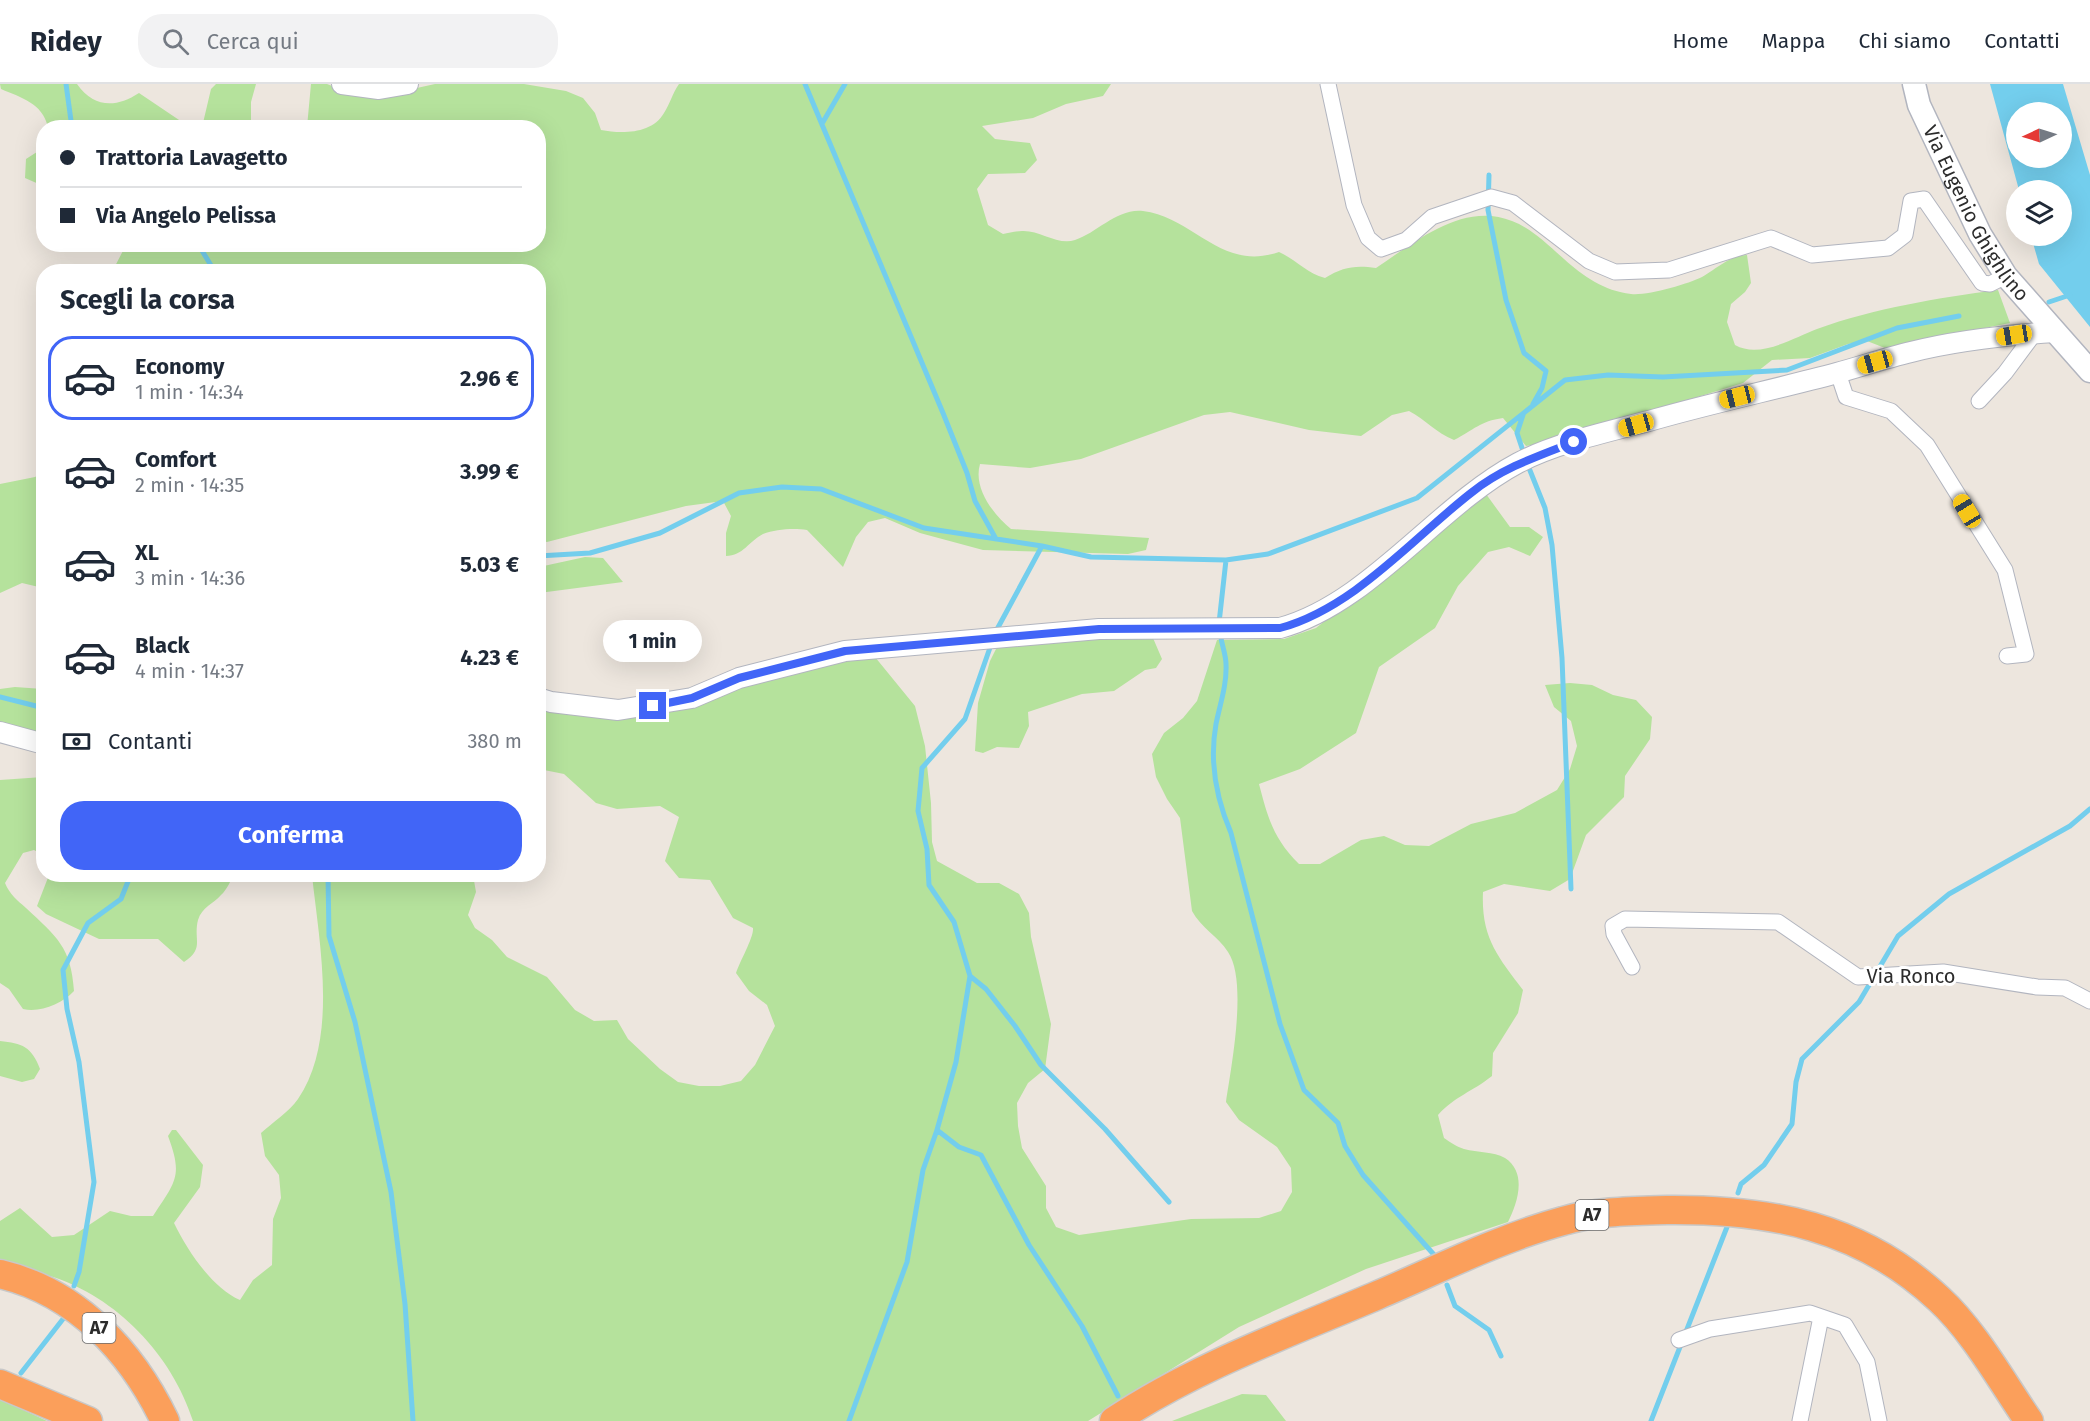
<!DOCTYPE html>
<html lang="it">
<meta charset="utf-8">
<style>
:root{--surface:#fff;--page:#f2f2f3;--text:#1f2937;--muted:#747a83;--line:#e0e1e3;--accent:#4165f7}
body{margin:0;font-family:"Fira Sans",sans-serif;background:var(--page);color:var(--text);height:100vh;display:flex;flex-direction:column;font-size:22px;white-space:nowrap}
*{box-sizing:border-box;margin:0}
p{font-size:20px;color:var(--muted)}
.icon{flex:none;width:33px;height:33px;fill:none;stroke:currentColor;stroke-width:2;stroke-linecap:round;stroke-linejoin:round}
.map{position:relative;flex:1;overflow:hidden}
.panel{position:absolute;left:36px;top:180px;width:510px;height:618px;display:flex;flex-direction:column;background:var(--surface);border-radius:24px;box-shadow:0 6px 24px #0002}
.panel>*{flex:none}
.hud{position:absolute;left:36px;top:36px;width:510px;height:132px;border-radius:24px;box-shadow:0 6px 24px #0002;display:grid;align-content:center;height:132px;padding:0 24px;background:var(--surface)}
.needle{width:39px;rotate:266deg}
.controls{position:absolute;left:2006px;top:18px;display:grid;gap:12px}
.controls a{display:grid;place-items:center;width:66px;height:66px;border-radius:50%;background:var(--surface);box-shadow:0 6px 24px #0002;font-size:30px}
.end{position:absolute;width:27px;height:27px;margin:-14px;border:8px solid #4165f7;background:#fff;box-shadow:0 0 0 3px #fff}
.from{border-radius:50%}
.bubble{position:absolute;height:42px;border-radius:21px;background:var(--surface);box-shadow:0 6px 24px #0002;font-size:20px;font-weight:700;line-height:42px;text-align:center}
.car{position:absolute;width:18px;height:36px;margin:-18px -9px;border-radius:8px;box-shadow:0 0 4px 2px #0007;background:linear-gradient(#f5c518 24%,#345 0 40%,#f5c518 0 76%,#345 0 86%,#f5c518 0)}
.hud b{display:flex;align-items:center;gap:21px;height:57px;font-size:22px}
.hud b+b{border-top:2px solid var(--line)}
.hud i{width:15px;height:15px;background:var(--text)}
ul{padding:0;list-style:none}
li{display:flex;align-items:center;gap:18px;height:84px;margin:0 12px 9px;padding:0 12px;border:3px solid transparent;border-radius:24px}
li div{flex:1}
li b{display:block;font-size:22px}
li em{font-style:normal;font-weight:700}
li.on{border-color:var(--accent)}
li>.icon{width:54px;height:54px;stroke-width:1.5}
h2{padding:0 24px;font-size:27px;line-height:72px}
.pay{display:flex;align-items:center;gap:15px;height:66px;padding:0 24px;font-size:22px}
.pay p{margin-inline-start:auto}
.action{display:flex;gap:12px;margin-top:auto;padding:12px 24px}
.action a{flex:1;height:69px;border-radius:24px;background:var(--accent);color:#fff;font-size:24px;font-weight:700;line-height:69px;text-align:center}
header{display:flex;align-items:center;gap:36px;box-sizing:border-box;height:84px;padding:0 30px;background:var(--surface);border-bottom:2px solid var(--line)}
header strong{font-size:28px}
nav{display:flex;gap:33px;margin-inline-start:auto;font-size:21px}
.search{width:420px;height:54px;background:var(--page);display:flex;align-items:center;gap:15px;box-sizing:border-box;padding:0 21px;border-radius:24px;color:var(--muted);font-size:22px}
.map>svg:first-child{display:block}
.green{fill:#b5e29c}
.water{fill:#73ceed;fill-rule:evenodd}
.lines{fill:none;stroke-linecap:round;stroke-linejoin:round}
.stream{stroke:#73ceed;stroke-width:5}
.minor-casing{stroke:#b2b5bf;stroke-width:17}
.tertiary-casing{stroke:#b2b5bf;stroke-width:22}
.secondary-casing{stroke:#b2b5bf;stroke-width:25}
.motorway-casing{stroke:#c8c8c8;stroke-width:31}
.minor{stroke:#fff;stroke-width:15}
.tertiary{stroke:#fff;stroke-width:20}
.secondary{stroke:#fff;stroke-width:22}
.motorway{stroke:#fb9f5b;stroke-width:28}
.route{stroke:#4165f7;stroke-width:8}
.labels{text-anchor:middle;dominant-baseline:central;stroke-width:6;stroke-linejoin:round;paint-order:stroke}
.shield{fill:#fff;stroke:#6b6b6b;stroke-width:1.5}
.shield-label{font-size:18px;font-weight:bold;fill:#2c2c2c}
.street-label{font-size:20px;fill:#2c2c2c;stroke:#fff}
</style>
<header>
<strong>Ridey</strong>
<div class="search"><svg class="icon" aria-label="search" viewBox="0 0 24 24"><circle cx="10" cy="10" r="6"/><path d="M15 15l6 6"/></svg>Cerca qui</div>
<nav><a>Home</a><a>Mappa</a><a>Chi siamo</a><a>Contatti</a></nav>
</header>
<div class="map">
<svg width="2090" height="1337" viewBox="0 0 2090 1337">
<rect width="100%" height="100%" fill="#ede6de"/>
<path class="green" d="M 0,0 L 77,0 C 94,24 116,24 139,9 L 185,40 L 203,39 L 211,5 L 216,0 L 256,0 L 251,18 L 251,36 L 258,43 L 48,43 C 42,19 22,14 1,5 Z
M 311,0 L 327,0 L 353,10 L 385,11 L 435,0 L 524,0 L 566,7 L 583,14 L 595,29 L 601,46 C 622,50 652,50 664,29 C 670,20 672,10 679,0 L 1111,0 L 1103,12 L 1066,20 L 1033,34 L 982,42 L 995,55 L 1030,59 L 1037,76 L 1025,89 L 988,90 L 977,105 L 988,141 L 1003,150 C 1009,149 1016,147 1022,147 C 1040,146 1058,162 1075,156 C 1097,149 1117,124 1143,127 C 1195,134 1221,188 1279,168 C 1297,176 1306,189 1325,194 C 1343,183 1355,181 1376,184 C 1415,158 1463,117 1512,137 C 1531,144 1549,162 1564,175 C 1583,192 1604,207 1631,210 C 1647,212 1688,200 1702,193 C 1716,185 1731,171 1747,171 L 1751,199 L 1745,208 L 1731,220 L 1727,238 L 1735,261 C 1760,275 1793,254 1817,245 C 1875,224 1938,214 1998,206 L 2010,239 L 1885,264 L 1867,257 L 1848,260 L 1810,274 L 1772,276 L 1743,299 L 1555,357 L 1526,362 L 1503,334 C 1480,337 1474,346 1454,356 C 1436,349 1426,336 1409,327 L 1392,331 L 1361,352 L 1309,346 L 1230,328 L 1204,331 L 1081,375 L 1030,384 L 980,380 C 973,404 993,430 1011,445 L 1149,454 L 1146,466 L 1128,470 L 983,466 L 920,449 L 885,434 L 868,438 L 856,453 L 843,483 L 807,446 C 794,444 776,445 763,450 C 749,457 743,472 726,472 L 726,449 L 731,432 L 723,417 L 686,422 L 547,458 L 539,456 L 538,188 L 112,188 L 126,161 L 538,160 L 538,44 L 307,43 Z
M 43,60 L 43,101 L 41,101 L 25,94 L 26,75 L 40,66 Z
M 43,388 L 43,504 L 22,499 L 0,509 L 0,400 L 35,393 Z
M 1486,410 L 1510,443 L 1529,443 L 1543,453 L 1530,472 L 1509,463 L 1488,468 L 1458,502 L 1435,544 L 1379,583 L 1356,649 L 1300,685 L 1259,700 C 1268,734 1273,754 1299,780 L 1320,780 L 1361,756 L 1384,752 L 1405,761 L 1429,762 L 1471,740 L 1515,729 L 1557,706 L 1570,685 L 1577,662 L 1571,637 L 1554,623 L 1545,601 L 1570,599 L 1592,601 L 1613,611 L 1636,616 L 1652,633 L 1650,655 L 1625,692 L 1624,713 L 1586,751 L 1570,795 L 1550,807 L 1504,800 L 1483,808 C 1481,853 1497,872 1523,906 L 1518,929 L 1493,969 L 1492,992 C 1472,1008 1455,1012 1438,1031 L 1444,1054 C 1450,1058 1457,1063 1464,1065 C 1478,1069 1493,1067 1505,1074 C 1528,1089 1517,1120 1508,1138 L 1366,1185 L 1239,1243 L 1088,1337 L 193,1337 C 172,1271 117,1213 50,1192 C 34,1187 16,1186 0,1184 L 0,1137 L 20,1124 L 52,1153 L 74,1151 L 110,1127 L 131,1132 L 153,1132 C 176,1097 183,1092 168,1052 L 172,1046 L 176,1046 L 203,1081 L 200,1103 L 174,1139 C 187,1166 212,1204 240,1216 L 253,1196 L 272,1181 L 273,1135 L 281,1114 L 279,1091 L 265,1072 L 261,1049 C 273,1038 289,1028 298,1015 C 339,955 319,858 312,791 L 473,791 L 476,808 L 468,831 L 475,844 L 492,856 L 507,873 L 547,893 L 575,926 L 594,937 L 617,936 L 628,955 L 660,985 L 678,998 L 699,1002 L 720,1002 L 741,997 L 755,981 L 775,942 L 767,921 L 749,907 L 736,889 C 740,877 754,853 753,844 L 733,834 L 710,796 L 679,794 L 665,777 L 679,733 L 660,722 L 617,725 L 596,719 L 564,690 L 539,685 L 539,621 L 571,631 L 608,633 L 702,618 L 752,600 L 845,575 L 875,573 L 915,622 L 925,662 L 931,719 L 932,758 L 937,777 L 977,799 L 999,799 L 1019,810 L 1029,829 L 1031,853 L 1051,940 L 1045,985 L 1028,999 L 1017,1019 L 1018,1042 L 1022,1064 L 1046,1102 L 1046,1124 L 1056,1143 L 1079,1151 L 1191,1135 L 1259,1134 L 1281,1127 L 1292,1108 L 1291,1084 L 1277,1063 L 1239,1036 L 1226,1018 C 1231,984 1248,897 1228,868 C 1218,852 1201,844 1192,827 L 1180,734 L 1167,715 L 1156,693 L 1152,670 L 1164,649 L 1183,634 L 1197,617 L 1217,556 L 1284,555 L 1316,544 Z
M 585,473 L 603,474 L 623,498 L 539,509 L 539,483 Z
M 1153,554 L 1162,575 L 1156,584 L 1145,586 L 1114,607 L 1082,610 L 1028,628 L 1029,642 L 1019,664 L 997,663 L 983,669 L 975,667 L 978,619 L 990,577 L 998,561 L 1079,555 Z
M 15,603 L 43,605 L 43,650 L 0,638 L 0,605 Z
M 43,693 L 43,771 L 34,766 L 23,769 L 5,799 C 10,811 17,816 26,824 C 57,853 71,863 74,907 C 62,920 40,929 23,925 L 9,905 L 0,899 L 0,696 Z
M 49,791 L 49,790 L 234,791 C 230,797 227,806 221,811 C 213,820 202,823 198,836 C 193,856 205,864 184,878 L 158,855 L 99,855 L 46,830 L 37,822 Z
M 0,957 C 22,959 32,963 40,985 L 34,995 L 22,998 L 0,992 Z
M 1242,1310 L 1266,1311 L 1286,1337 L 1172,1337 Z
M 0,1315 L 47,1337 L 0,1337 Z"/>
<path class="water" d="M 1990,0 L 2063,0 L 2090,91 L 2090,243 L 2039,180 L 2031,152 L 2061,152 L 2061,106 L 2019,106 ZM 2016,28 L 2061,28 L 2061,74 L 2016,74 Z"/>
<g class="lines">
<path class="stream" d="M 66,0 L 72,44
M 805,0 L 943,329 L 967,389 L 975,417 L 996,455
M 823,38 L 845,0
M 1489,91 L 1488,126 L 1506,216 L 1524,269 L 1546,287 L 1542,304 L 1533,320
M 198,160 L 215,188
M 2049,218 L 2070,211
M 1523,331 L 1517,349 L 1524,370
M 1527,379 L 1545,424 L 1552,461 L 1562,574 L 1571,805
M 538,472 L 590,469 L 660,449 L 739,409 L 782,403 L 821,405 L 924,444 L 1042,462 L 1091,473 L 1226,476 L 1268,470 L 1417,414 L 1565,296 L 1608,291 L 1663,293 L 1787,286 L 1897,244 L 1959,232
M 1219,539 L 1226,476
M 1220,548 C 1221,559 1226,570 1226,580 C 1227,601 1220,620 1216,640 C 1209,679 1216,714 1231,749 L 1280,940 L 1304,1006 L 1338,1039 L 1345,1062 L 1363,1091 L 1436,1173
M 995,549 L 1042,462
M 0,613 L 44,624
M 328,790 L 329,852 L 355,938 L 391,1108 L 405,1220 L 413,1337
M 970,892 L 986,905 L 1015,942 L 1041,981 L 1105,1045 L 1169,1118
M 937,1046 L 959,1063 L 981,1071 L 1029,1161 L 1082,1242 L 1118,1312
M 1738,1109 L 1741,1100 L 1764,1081 L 1792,1040 L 1796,998 L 1802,975 L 1859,918 L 1898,852 L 1949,810 L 2070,742 L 2090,725
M 1447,1201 L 1455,1222 L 1489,1246 L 1501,1272
M 74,1202 L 79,1188 L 94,1098 L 79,978 L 67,925 L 63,886 L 88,839 L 121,815 L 131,790
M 21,1289 L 63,1235
M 849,1337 L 907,1178 L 923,1086 L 937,1046 L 956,978 L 970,892 L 954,838 L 929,801 L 927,765 L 918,727 L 922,684 L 965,635 L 992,558
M 1651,1337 L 1727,1143"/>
<defs>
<path id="minor" d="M 1328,0 L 1354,121 L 1368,154 L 1381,165 L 1406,156 L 1432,133 L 1491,113 L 1513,119 L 1589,177 L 1615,188 L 1669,186 L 1771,154 L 1812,171 L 1888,164 L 1905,151 L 1911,117 L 1924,115 L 1982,199 L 1990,200 L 2006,192
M 1838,289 L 1846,313 L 1891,327 L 1927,361 L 2005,486 L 2026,570 L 2007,572
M 1979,317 L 2005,289 L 2034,250
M 1632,883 L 1614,850 L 1613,842 L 1625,835 L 1778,838 L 1858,893 L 1943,888 L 2037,903 L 2065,904 L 2090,917
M 1679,1256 L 1710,1245 L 1810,1229 L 1845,1241 L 1867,1278 L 1879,1337
M 1800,1337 L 1821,1233"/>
<path id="tertiary" d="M 342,0 L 379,5 L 408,0
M 538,614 L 551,618 L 618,626 L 692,614 L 739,594 L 845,567 L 1099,545 L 1280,544 C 1369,520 1437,422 1518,379 C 1558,358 1612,347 1656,335 C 1716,318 1777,305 1837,289 C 1862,282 1886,274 1911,268 C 1958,256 2008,251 2055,248
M 0,648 L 44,660"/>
<g id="secondary">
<path id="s1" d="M 1914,0 L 1919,21 L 1980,150 L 2006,192 L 2090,287"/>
</g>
<path id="motorway" d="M 0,1190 C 77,1208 132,1268 165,1337
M 0,1300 L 88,1337
M 1114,1337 C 1195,1283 1289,1249 1378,1211 C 1439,1185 1500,1154 1563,1137 C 1597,1127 1633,1127 1667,1126 C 1770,1125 1861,1142 1939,1215 C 1974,1247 2002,1298 2029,1337"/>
</defs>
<use href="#minor" class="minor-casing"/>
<use href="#tertiary" class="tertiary-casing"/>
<use href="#secondary" class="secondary-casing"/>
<use href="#motorway" class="motorway-casing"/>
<use href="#minor" class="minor"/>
<use href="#tertiary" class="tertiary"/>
<use href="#secondary" class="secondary"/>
<use href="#motorway" class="motorway"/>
</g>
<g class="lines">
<path class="route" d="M 653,622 L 692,614 L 739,594 L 845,567 L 1099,545 L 1280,544 C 1354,524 1413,454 1471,409 C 1502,384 1538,372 1574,358"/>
</g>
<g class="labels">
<g class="shield">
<rect x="1575.5" y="1116" width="33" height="30" rx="4.5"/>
<rect x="82.5" y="1229" width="33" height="30" rx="4.5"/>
</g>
<g class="shield-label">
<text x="1592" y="1131">A7</text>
<text x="99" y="1244">A7</text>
</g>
<g class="street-label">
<text stroke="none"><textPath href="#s1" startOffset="144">Via Eugenio Ghighlino</textPath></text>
<text x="1911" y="892">Via Ronco</text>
</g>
</g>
</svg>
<div class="controls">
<a><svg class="needle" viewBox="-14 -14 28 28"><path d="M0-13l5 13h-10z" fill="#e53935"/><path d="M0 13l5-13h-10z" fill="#747a83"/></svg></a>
<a><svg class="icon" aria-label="layers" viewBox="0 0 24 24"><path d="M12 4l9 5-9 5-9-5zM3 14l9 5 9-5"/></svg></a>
</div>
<i class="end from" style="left:1574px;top:358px"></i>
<i class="end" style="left:653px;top:622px"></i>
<div class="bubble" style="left:603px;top:536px;width:99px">1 min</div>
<i class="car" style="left:2014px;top:251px;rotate:261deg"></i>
<i class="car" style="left:1875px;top:278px;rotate:254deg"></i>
<i class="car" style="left:1737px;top:313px;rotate:256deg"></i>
<i class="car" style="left:1636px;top:341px;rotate:254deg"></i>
<i class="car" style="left:1967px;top:427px;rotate:329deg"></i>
<div class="hud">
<b><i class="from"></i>Trattoria Lavagetto</b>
<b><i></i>Via Angelo Pelissa</b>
</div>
<section class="panel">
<h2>Scegli la corsa</h2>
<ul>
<li class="on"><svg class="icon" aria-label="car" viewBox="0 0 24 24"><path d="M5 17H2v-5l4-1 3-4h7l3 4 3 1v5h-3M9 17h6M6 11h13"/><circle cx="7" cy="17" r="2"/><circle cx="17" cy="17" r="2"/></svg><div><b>Economy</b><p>1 min · 14:34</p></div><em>2.96 €</em></li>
<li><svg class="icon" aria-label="car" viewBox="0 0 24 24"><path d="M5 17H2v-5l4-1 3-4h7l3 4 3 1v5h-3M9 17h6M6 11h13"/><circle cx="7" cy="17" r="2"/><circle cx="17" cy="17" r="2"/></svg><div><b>Comfort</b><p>2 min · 14:35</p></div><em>3.99 €</em></li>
<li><svg class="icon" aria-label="car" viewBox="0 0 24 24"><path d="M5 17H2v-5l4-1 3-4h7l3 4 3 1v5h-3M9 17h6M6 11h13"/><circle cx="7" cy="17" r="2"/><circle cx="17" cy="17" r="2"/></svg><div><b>XL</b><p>3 min · 14:36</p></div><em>5.03 €</em></li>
<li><svg class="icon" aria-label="car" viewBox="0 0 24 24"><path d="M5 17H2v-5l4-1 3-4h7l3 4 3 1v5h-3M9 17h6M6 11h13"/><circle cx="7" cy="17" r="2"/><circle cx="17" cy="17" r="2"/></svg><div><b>Black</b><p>4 min · 14:37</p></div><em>4.23 €</em></li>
</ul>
<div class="pay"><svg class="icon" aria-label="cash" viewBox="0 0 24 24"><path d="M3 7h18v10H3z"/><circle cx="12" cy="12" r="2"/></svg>Contanti<p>380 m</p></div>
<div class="action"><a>Conferma</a></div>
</section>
</div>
